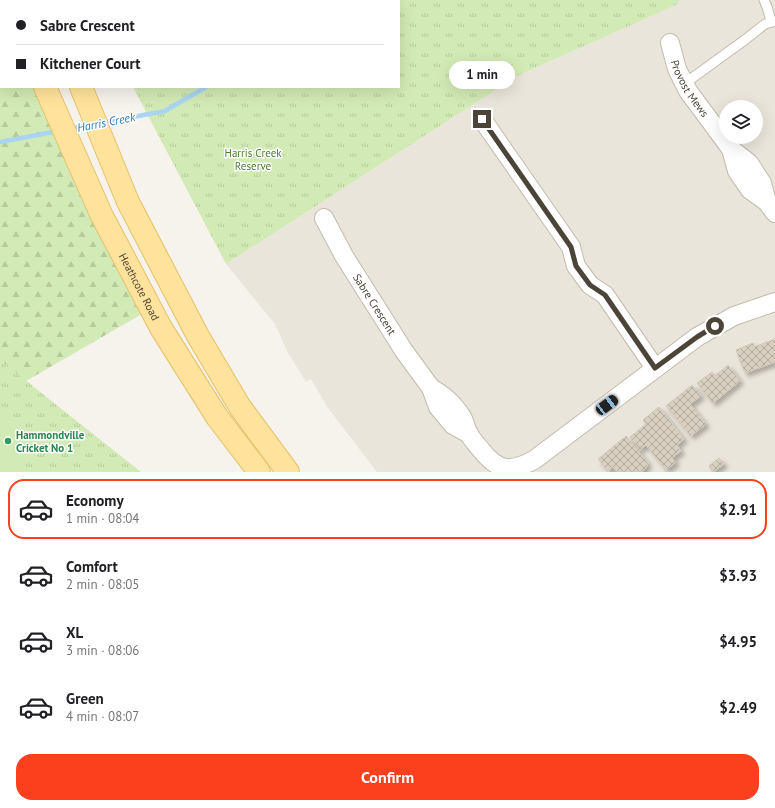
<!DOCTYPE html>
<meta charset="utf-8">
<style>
:root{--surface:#fff;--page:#f6f6f6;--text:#202124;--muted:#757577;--line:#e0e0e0;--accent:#fc3f1d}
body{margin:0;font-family:"PT Sans",sans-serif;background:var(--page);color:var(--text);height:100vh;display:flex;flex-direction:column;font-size:15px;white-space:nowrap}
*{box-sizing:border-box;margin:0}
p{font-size:13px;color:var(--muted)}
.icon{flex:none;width:22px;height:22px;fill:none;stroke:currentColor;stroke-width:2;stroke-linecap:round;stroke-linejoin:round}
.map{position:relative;height:472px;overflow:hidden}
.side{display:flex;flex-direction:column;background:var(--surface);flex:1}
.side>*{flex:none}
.guide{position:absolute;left:0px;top:0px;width:400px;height:88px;box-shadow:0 4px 16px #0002;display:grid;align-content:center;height:88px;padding:0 16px;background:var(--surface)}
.fabs{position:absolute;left:719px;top:100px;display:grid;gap:8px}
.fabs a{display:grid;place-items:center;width:44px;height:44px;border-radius:50%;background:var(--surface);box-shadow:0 4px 16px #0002;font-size:20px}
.end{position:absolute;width:18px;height:18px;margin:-9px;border:5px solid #4b4439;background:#fff;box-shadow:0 0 0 2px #fff}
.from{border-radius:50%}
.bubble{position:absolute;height:28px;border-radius:14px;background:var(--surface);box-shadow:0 4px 16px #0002;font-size:13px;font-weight:600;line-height:28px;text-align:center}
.car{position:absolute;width:12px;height:24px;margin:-12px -6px;border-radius:5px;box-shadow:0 0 3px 1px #0007;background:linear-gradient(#222 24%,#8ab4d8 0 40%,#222 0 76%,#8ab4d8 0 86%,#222 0)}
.guide b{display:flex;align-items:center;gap:14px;height:38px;font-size:15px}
.guide b+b{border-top:1px solid var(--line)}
.guide i{width:10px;height:10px;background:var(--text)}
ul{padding:7px 0 0;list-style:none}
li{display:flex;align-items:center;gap:12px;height:60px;margin:0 8px 6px;padding:0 8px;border:2px solid transparent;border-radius:16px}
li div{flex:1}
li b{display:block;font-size:15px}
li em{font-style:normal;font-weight:600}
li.on{border-color:var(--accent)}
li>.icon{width:36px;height:36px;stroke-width:1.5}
.action{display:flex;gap:8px;margin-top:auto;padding:8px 16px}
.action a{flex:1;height:46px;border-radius:16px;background:var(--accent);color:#fff;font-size:16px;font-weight:600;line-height:46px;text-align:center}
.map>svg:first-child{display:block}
.residential{fill:#eae5da;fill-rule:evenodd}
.forest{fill:url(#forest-firs)}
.park{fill:url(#park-tufts)}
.garden{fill:#d2eab5}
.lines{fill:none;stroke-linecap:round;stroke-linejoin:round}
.stream{stroke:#a9d4f2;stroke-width:4.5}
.building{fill:url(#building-cross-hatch);stroke:#d3c7b4;filter:url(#shadow)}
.lane-casing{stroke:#c2bbae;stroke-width:11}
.street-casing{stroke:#c2bbae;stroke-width:20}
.primary-casing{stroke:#e6c16a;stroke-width:24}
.lane{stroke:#fff;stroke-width:9}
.street{stroke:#fff;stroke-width:18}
.primary{stroke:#ffe39c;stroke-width:22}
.route{stroke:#4b4439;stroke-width:5}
.leisure-dot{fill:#2e9e5b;stroke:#fff;stroke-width:1.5}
.labels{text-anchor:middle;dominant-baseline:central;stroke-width:3;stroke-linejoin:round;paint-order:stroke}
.street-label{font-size:11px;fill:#4b4439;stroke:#fff}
.park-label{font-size:11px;fill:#4a7f2a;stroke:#fff}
.leisure-label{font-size:11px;font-weight:bold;fill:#27864d;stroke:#fff;text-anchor:start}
.water-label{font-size:12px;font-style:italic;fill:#2e7ab2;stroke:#fff}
</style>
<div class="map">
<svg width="775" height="472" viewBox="0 0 775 472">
<defs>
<pattern id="forest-firs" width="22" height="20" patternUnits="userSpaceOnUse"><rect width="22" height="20" fill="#d2eab5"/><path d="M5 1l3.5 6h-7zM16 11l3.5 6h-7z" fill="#b6ca9c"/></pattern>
<pattern id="park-tufts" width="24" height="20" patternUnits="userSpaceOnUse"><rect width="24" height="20" fill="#d2eab5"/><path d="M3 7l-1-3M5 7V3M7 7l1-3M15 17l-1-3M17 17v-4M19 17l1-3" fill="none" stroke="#b6ca9c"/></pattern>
<pattern id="building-cross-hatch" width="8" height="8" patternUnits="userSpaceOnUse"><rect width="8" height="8" fill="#d8cfc1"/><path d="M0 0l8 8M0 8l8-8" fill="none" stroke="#b1aa9e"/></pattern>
<filter id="shadow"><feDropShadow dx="3.5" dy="3.5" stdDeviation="2" flood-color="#0004"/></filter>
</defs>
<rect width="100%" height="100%" fill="#f6f3ec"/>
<path class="residential" d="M 680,0 L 775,0 L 775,472 L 377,472 L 328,408 L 311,379 L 306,382 L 288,353 L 275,324 L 226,264 L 517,76 L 676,5 ZM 726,107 L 756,107 L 756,137 L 726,137 Z"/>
<path class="forest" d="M 0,0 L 1,87 L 52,87 L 154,307 L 26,381 L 0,360 Z"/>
<path class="park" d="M 157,0 L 680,0 L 676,5 L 517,76 L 226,264 L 133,87 L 399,87 L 399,1 L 157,1 Z
M 0,360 L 141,472 L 0,472 Z"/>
<path class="garden" d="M 0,407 L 6,410 L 28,472 L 0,472 Z"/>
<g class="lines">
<path class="stream" d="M 356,1 L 358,0
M 101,123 L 165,111 L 206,87
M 70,129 L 90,125
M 0,142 L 58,131"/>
</g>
<path class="building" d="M 775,339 L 775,362 L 745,373 L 736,350 L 753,343 L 754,347 Z
M 728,365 L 740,381 L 713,403 L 697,383 L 712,372 L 715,376 Z
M 692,385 L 701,396 L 690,404 L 706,424 L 691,436 L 666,406 Z
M 659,407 L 684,439 L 677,445 L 681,451 L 672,458 L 676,462 L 666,470 L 646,445 L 640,450 L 630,437 L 646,424 L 643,420 Z
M 626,436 L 648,463 L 646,468 L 643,471 L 639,471 L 640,472 L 617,472 L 613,467 L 608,471 L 598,459 Z
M 719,458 L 724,464 L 713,472 L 709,466 Z"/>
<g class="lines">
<defs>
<path id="lane" d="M 764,0 L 767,7 L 771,21
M 684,84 L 746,39 L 765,24 L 775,21"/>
<g id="street">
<path id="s1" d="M 670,43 L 677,69 L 688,91 L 731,149 L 749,163 L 762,183 L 767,202 L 775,213"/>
<path d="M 482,119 L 571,247 L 576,266 L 590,285 L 605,295 L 655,368"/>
<path d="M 731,149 L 737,171 L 750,190 L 767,202"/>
<path id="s2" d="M 324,218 L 344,256 L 404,351 L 431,388 L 438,407 L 453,425 L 469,434"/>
<path d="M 431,388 C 445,396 453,403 462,417 C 465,422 466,429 469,434 C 472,440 478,446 482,451 C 499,472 511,472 534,460 L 697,337 L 734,316 L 775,302"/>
</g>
<g id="primary">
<path d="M 8,0 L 8,1"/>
<path d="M 47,0 L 47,1"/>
<path id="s3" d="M 45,87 L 101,214 L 161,328 L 217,417 L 259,472"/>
<path d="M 81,87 L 128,202 L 198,336 L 240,407 L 288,472"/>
</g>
</defs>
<use href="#lane" class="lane-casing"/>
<use href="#street" class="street-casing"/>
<use href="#primary" class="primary-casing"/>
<use href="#lane" class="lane"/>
<use href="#street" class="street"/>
<use href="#primary" class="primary"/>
</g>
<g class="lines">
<path class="route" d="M 482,119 L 571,247 L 576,266 L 590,285 L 605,295 L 655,368 L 697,337 L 715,326"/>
</g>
<circle class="leisure-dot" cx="8" cy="441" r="4"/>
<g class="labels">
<g class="street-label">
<text stroke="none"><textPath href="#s1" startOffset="50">Provost Mews</textPath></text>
<text stroke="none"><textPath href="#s3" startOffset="221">Heathcote Road</textPath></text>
<text stroke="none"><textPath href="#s2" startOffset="100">Sabre Crescent</textPath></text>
</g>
<g class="park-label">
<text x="253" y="153">Harris Creek<tspan x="253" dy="13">Reserve</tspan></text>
</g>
<g class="leisure-label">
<text x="16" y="435">Hammondville<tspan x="16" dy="13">Cricket No 1</tspan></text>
</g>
<g class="water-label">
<text transform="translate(106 122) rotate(-11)">Harris Creek</text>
</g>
</g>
</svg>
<div class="fabs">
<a><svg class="icon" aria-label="layers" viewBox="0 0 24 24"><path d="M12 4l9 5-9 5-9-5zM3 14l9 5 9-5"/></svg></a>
</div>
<i class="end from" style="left:715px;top:326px"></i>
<i class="end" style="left:482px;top:119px"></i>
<div class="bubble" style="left:449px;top:61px;width:66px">1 min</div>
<i class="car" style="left:607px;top:405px;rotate:53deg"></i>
<div class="guide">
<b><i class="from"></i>Sabre Crescent</b>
<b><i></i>Kitchener Court</b>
</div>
</div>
<section class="side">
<ul>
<li class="on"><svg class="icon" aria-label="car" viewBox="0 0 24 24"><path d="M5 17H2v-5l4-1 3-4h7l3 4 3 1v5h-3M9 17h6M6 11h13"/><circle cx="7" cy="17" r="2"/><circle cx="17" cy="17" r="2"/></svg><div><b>Economy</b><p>1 min · 08:04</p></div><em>$2.91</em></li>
<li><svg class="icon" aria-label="car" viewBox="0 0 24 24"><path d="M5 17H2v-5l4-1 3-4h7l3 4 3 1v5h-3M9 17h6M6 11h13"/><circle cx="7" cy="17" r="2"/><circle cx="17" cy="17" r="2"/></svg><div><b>Comfort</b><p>2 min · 08:05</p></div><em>$3.93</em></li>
<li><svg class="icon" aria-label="car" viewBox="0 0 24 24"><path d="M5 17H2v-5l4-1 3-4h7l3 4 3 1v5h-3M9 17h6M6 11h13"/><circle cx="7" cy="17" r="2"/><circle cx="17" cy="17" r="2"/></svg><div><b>XL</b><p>3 min · 08:06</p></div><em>$4.95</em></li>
<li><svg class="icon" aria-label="car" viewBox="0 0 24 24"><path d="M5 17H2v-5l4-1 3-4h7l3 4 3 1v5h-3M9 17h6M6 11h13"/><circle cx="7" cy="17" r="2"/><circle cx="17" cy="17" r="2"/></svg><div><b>Green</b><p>4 min · 08:07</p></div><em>$2.49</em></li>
</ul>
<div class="action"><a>Confirm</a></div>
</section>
